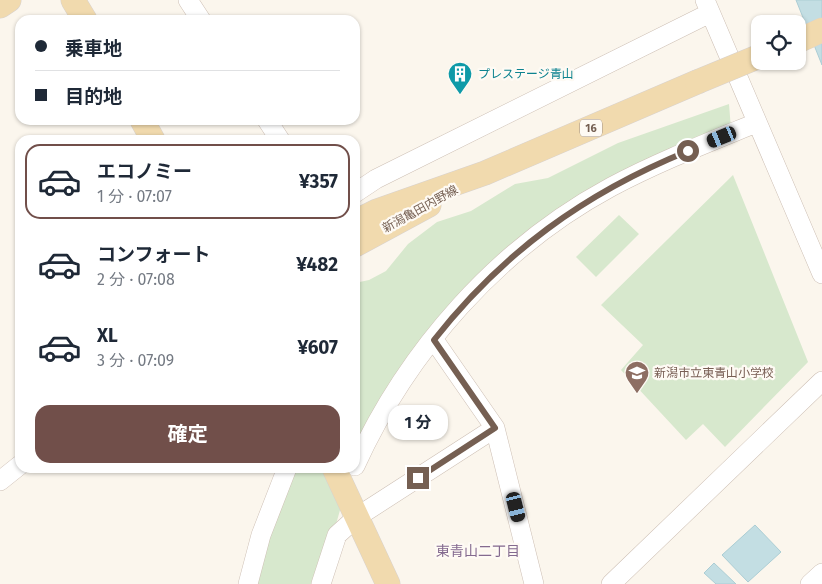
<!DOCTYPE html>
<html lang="ja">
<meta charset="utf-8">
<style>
:root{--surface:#fff;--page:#f6f6f7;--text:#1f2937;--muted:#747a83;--line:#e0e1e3;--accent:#714f4a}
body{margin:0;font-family:"Fira Sans","Noto Sans JP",sans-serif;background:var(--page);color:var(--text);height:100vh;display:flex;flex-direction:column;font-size:19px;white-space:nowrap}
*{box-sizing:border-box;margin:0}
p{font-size:16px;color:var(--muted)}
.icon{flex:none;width:28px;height:28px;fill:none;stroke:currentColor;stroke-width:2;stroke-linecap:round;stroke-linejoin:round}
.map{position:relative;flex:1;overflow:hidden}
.sheet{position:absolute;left:15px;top:135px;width:345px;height:338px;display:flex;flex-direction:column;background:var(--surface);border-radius:15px;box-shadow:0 1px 4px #0004}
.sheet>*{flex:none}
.guide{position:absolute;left:15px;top:15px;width:345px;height:110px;border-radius:15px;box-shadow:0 1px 4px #0004;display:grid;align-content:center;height:110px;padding:0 20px;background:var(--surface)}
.fabs{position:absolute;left:751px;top:15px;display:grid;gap:10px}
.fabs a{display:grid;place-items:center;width:55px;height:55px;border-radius:10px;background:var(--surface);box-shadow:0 1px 4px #0004;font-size:25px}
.end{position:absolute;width:22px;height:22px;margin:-11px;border:6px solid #755f52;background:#fff;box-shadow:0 0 0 2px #fff}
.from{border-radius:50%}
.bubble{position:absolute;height:35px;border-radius:15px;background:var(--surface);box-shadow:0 1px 4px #0004;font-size:16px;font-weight:700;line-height:35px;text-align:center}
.car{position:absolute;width:15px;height:30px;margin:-15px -8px;border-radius:6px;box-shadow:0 0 4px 1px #0007;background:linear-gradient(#222 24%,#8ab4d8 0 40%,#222 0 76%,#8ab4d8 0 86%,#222 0)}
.guide b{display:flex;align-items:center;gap:18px;height:48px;font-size:19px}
.guide b+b{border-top:1px solid var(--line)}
.guide i{width:12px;height:12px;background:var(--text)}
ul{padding:9px 0 0;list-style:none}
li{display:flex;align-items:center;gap:15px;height:75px;margin:0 10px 8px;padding:0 10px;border:2px solid transparent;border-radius:15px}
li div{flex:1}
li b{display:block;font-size:19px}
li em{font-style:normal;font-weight:700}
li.active{border-color:var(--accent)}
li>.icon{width:45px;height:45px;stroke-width:1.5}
.button{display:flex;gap:10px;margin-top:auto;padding:10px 20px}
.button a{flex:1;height:58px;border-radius:15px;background:var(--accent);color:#fff;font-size:20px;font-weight:700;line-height:58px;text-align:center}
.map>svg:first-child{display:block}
.green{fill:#d7e8cd}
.water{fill:#c3dee3;stroke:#abcdd4}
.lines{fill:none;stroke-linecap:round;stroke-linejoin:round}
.minor-casing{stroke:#cdbfb4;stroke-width:20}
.major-casing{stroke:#d8d2cf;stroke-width:25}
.minor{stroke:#fff;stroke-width:19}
.major{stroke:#f1daae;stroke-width:24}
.major-bridge-casing{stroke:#d8d2cf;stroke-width:25;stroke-linecap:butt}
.major-bridge{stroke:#f1daae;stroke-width:24}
.route{stroke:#755f52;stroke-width:6}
.labels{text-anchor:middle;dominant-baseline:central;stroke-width:4.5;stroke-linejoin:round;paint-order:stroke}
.shield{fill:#fefaf4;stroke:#9e8e83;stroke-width:1}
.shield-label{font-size:11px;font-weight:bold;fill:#755f52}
.culture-label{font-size:12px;fill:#0d838f;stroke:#fefaf4;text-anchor:start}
.street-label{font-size:12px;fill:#755f52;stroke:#fefaf4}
.education-label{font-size:12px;fill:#785e54;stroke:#fefaf4;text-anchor:start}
.neighbourhood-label{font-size:14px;fill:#846a8f;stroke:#fefaf4}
</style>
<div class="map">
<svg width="822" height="584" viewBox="0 0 822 584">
<rect width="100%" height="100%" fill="#fbf6ed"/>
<path class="green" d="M 729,104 L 731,129 L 652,163 L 493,270 L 355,455 L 355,283 L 369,280 L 386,271 L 408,244 L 437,222 L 471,211 L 515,184 L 548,178 L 618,143 Z
M 733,175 L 808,362 L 725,447 L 703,424 L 686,440 L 621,370 L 643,345 L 601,305 Z
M 619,215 L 639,234 L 596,277 L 576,257 Z
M 292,468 L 352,468 L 319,584 L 255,584 Z"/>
<path class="water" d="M 796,0 L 822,0 L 822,65 Z
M 755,525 L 781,552 L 748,582 L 722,555 Z
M 714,563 L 736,584 L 716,584 L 704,573 Z"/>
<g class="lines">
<defs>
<path id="minor" d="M 188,0 L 201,20
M 705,0 L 822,274
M 267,120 L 280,140
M 355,193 L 376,179 L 710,13
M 434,340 L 495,428 L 534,584
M 355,466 C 408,350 498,248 611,187 C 658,162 707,143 756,123
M 0,481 L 20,465
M 248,584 L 261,535 L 287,468
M 321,584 L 337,535 L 357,517 L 495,428
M 611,584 L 822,381
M 810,584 L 822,573"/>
<path id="major" d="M 73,0 L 85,20
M 0,6 L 9,0
M 798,41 L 822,30
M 142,120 L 153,140
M 355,222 L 377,211 L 485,173 L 697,82
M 355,245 L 429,205
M 334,468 L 388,584"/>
</defs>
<use href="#minor" class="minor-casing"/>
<use href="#major" class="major-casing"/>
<use href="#minor" class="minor"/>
<use href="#major" class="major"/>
<defs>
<path id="major-bridge" d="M 697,82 L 760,56"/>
</defs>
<use href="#major-bridge" class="major-bridge-casing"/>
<use href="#major-bridge" class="major-bridge"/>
</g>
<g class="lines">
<path class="route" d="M 418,478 L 495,428 L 434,340 C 503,252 585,193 688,151"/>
</g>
<defs>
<symbol id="building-pin" viewBox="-11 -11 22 30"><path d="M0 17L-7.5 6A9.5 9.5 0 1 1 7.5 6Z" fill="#0f9aa8" stroke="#fefaf4"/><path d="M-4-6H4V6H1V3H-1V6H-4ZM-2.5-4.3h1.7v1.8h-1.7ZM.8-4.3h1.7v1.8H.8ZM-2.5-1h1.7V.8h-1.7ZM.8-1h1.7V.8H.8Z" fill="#fff"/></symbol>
<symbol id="school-pin" viewBox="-11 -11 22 30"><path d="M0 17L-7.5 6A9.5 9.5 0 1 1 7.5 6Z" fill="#8d6e63" stroke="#fefaf4"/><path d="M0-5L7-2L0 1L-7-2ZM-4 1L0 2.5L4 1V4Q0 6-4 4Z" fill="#fff"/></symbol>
</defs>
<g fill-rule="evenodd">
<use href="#building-pin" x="446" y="60" width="28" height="38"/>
<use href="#school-pin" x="623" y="359" width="28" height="38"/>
</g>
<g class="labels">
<rect class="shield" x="580" y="119.5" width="22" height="17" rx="4"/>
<g class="shield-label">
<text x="591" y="128">16</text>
</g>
<g class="culture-label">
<text x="478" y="74">プレステージ青山</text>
</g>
<g class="street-label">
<text transform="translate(420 209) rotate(-29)">新潟亀田内野線</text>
</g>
<g class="education-label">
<text x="654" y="373">新潟市立東青山小学校</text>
</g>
<g class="neighbourhood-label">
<text x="478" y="551">東青山二丁目</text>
</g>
</g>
</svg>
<div class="fabs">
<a><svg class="icon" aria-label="locate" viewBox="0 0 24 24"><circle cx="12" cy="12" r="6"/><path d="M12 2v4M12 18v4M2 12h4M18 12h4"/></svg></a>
</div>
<i class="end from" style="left:688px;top:151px"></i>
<i class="end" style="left:418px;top:478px"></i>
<div class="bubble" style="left:388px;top:405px;width:60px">1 分</div>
<i class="car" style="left:722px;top:137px;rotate:248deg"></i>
<i class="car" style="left:516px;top:507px;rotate:166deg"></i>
<div class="guide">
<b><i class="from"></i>乗車地</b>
<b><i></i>目的地</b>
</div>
<section class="sheet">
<ul>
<li class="active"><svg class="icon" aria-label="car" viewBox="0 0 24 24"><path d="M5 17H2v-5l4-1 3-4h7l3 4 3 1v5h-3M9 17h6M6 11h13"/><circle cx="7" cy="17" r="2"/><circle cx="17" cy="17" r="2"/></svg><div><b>エコノミー</b><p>1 分 · 07:07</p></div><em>¥357</em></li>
<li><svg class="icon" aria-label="car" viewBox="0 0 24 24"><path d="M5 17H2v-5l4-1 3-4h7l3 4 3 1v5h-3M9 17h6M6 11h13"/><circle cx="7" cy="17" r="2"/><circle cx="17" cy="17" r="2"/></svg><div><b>コンフォート</b><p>2 分 · 07:08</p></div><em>¥482</em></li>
<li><svg class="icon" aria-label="car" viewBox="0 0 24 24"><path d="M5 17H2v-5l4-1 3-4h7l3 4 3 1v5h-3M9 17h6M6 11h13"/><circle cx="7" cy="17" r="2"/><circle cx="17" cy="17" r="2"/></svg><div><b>XL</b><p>3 分 · 07:09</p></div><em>¥607</em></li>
</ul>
<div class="button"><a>確定</a></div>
</section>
</div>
